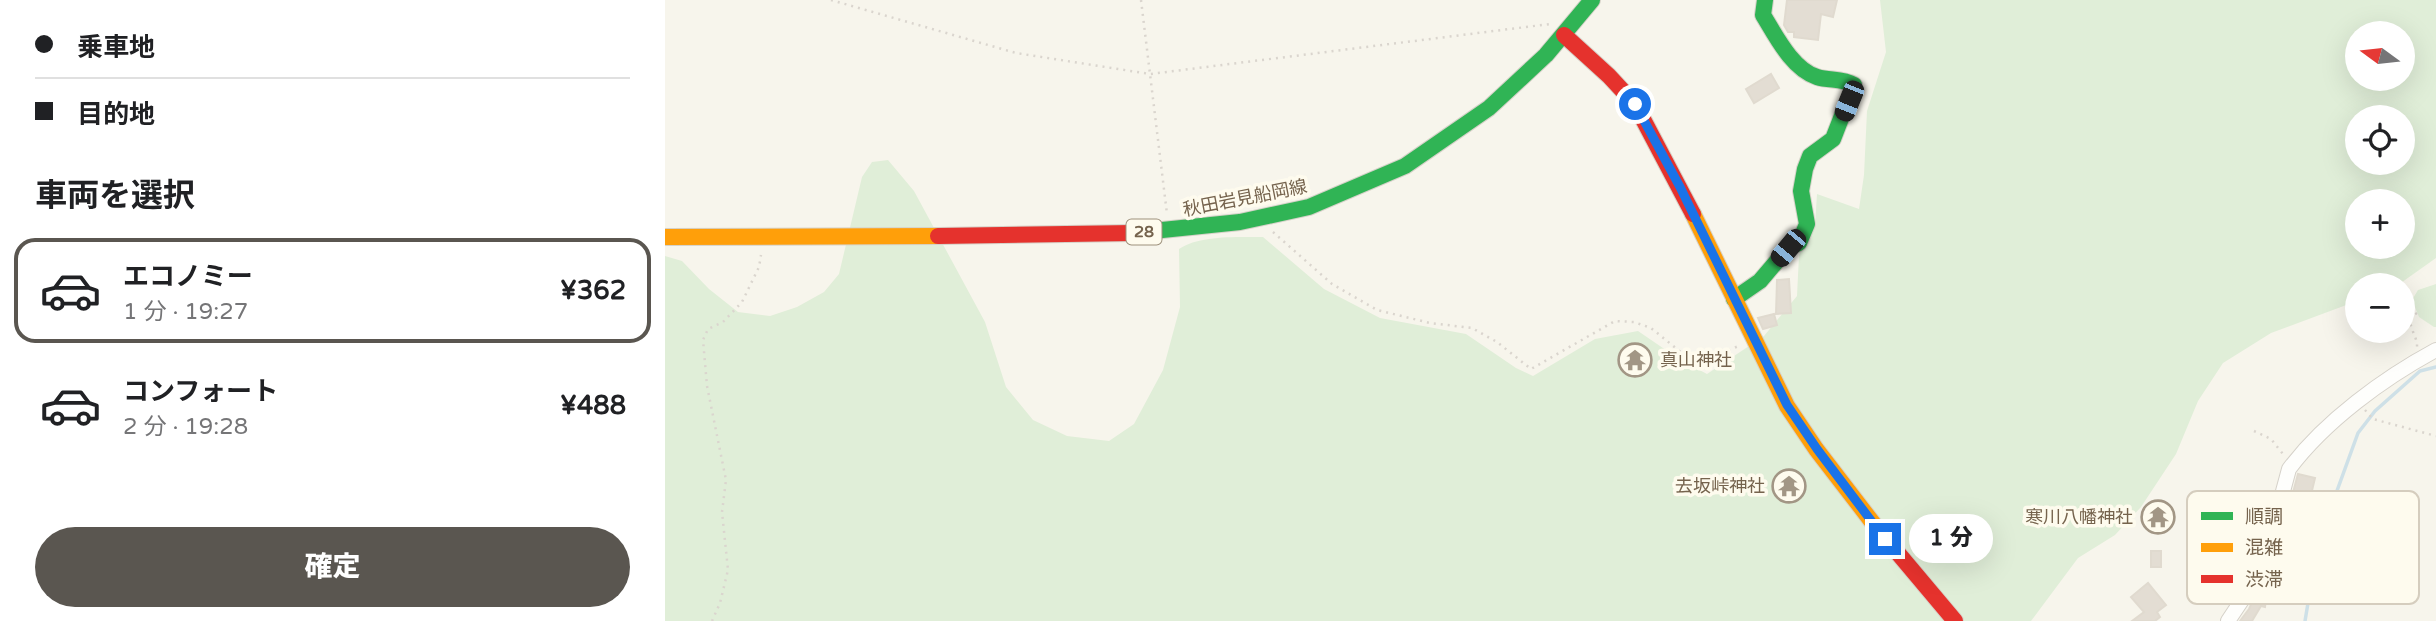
<!DOCTYPE html>
<html lang="ja">
<meta charset="utf-8">
<style>
:root{--surface:#fff;--page:#f6f6f6;--text:#202124;--muted:#757577;--line:#e0e0e0;--accent:#5a5650}
body{margin:0;font-family:"Varela Round","Noto Sans JP",sans-serif;background:var(--page);color:var(--text);height:100vh;display:flex;flex-direction:column;font-size:26px;white-space:nowrap}
*{box-sizing:border-box;margin:0}
p{font-size:23px;color:var(--muted)}
.icon{flex:none;width:38px;height:38px;fill:none;stroke:currentColor;stroke-width:2;stroke-linecap:round;stroke-linejoin:round}
.map{position:relative;flex:1;overflow:hidden}
.drawer{display:flex;flex-direction:column;background:var(--surface);width:665px}
.drawer>*{flex:none}
.banner{display:grid;align-content:center;height:154px;padding:0 35px;background:var(--surface)}
.needle{width:46px;rotate:285deg}
.controls{position:absolute;left:1680px;top:21px;display:grid;gap:14px}
.controls a{display:grid;place-items:center;width:70px;height:70px;border-radius:50%;background:var(--surface);box-shadow:0 7px 28px #0002;font-size:35px}
.end{position:absolute;width:32px;height:32px;margin:-16px;border:9px solid #1a73e8;background:#fff;box-shadow:0 0 0 4px #fff}
.from{border-radius:50%}
.bubble{position:absolute;height:49px;border-radius:24px;background:var(--surface);box-shadow:0 7px 28px #0002;font-size:23px;font-weight:800;line-height:49px;text-align:center}
.car{position:absolute;width:21px;height:42px;margin:-21px -10px;border-radius:9px;box-shadow:0 0 5px 2px #0007;background:linear-gradient(#222 24%,#8ab4d8 0 40%,#222 0 76%,#8ab4d8 0 86%,#222 0)}
.banner b{display:flex;align-items:center;gap:24px;height:66px;font-size:26px}
.banner b+b{border-top:2px solid var(--line)}
.banner i{width:18px;height:18px;background:var(--text)}
ul{padding:0;list-style:none}
li{display:flex;align-items:center;gap:21px;height:105px;margin:0 14px 10px;padding:0 21px;border:4px solid transparent;border-radius:21px}
li div{flex:1}
li b{display:block;font-size:26px}
li em{font-style:normal;font-weight:800}
li.active{border-color:var(--accent)}
li>.icon{width:63px;height:63px;stroke-width:1.5}
h2{padding:0 35px;font-size:32px;line-height:84px}
.cta{display:flex;gap:14px;margin-top:auto;padding:14px 35px}
.cta a{flex:1;height:80px;border-radius:42px;background:var(--accent);color:#fff;font-size:28px;font-weight:800;line-height:80px;text-align:center}
main{display:flex;flex:1;min-height:0}
.map>svg:first-child{display:block}
.green{fill:#e0eed8;fill-rule:evenodd}
.lines{fill:none;stroke-linecap:round;stroke-linejoin:round}
.stream{stroke:#cee0e7;stroke-width:3.5}
.building{fill:#e3ddd3;stroke:#e0dacf;stroke-width:2}
.street-casing{stroke:#d5d1c9;stroke-width:16}
.fast-casing{stroke:#d6d2c9;stroke-width:18}
.slow-casing{stroke:#d6d2c9;stroke-width:18}
.jam-casing{stroke:#d6d2c9;stroke-width:18}
.path{stroke:#dad5ce;stroke-width:2.5;stroke-dasharray:2 5;stroke-linecap:butt}
.street{stroke:#fefefc;stroke-width:14}
.fast{stroke:#30b455;stroke-width:16}
.slow{stroke:#ff9f0a;stroke-width:16}
.jam{stroke:#e5322d;stroke-width:16}
.route{stroke:#1a73e8;stroke-width:9}
.labels{text-anchor:middle;dominant-baseline:central;stroke-width:7;stroke-linejoin:round;paint-order:stroke}
.shield{fill:#fefbee;stroke:#9e917d;stroke-width:2}
.shield-label{font-size:16px;font-weight:bold;fill:#75634d}
.street-label{font-size:18px;fill:#75634d;stroke:#fefbee}
.poi-label{font-size:18px;fill:#75634d;stroke:#fefbee;text-anchor:end}
.key{fill:#fefbee;stroke:#d5cdbe;stroke-width:2}
.key-label{font-size:19px;fill:#75634d}
</style>
<main>
<section class="drawer">
<div class="banner">
<b><i class="from"></i>乗車地</b>
<b><i></i>目的地</b>
</div>
<h2>車両を選択</h2>
<ul>
<li class="active"><svg class="icon" aria-label="car" viewBox="0 0 24 24"><path d="M5 17H2v-5l4-1 3-4h7l3 4 3 1v5h-3M9 17h6M6 11h13"/><circle cx="7" cy="17" r="2"/><circle cx="17" cy="17" r="2"/></svg><div><b>エコノミー</b><p>1 分 · 19:27</p></div><em>¥362</em></li>
<li><svg class="icon" aria-label="car" viewBox="0 0 24 24"><path d="M5 17H2v-5l4-1 3-4h7l3 4 3 1v5h-3M9 17h6M6 11h13"/><circle cx="7" cy="17" r="2"/><circle cx="17" cy="17" r="2"/></svg><div><b>コンフォート</b><p>2 分 · 19:28</p></div><em>¥488</em></li>
</ul>
<div class="cta"><a>確定</a></div>
</section>
<div class="map">
<svg width="1771" height="621" viewBox="0 0 1771 621">
<rect width="100%" height="100%" fill="#f7f5ec"/>
<path class="green" d="M 1215,0 L 1771,0 L 1771,258 L 1733,285 L 1692,285 L 1692,301 L 1606,333 L 1558,363 L 1533,401 L 1511,454 L 1476,507 L 1450,535 L 1413,558 L 1366,621 L 0,621 L 0,256 L 17,261 L 44,289 L 73,312 L 105,316 L 132,307 L 159,292 L 174,274 L 197,177 L 207,162 L 223,160 L 249,191 L 320,322 L 341,387 L 368,420 L 402,436 L 444,441 L 469,424 L 498,370 L 515,307 L 514,249 C 534,235 573,237 598,237 L 659,289 L 715,318 L 801,334 L 851,368 L 868,376 L 930,339 L 973,331 L 1014,359 L 1042,374 L 1099,336 L 1132,296 L 1134,255 L 1150,226 L 1152,194 L 1194,209 L 1199,175 L 1202,111 L 1221,52 ZM 1692,33 L 1738,33 L 1738,79 L 1692,79 ZM 1692,117 L 1738,117 L 1738,163 L 1692,163 ZM 1692,201 L 1738,201 L 1738,247 L 1692,247 Z
M 1771,284 L 1771,327 L 1769,327 L 1754,317 L 1747,300 L 1753,290 Z"/>
<g class="lines">
<path class="stream" d="M 1640,621 L 1653,543 L 1693,433 L 1710,411 L 1755,371 L 1771,367"/>
</g>
<path class="building" d="M 1122,0 L 1172,0 L 1168,17 L 1156,14 L 1153,40 L 1129,37 L 1129,32 L 1123,32 L 1119,25 Z
M 1106,74 L 1114,88 L 1089,103 L 1081,89 Z
M 1124,279 L 1126,313 L 1111,314 L 1112,280 Z
M 1109,314 L 1112,325 L 1098,329 L 1093,318 Z
M 1633,474 L 1650,478 L 1639,524 L 1621,519 Z
M 1556,541 L 1565,559 L 1542,570 L 1540,590 L 1522,587 L 1523,574 L 1536,576 L 1524,556 Z
M 1486,551 L 1496,551 L 1496,567 L 1486,567 Z
M 1483,583 L 1501,605 L 1492,612 L 1495,617 L 1490,621 L 1467,621 L 1479,612 L 1466,597 Z
M 1596,583 L 1603,584 L 1600,607 L 1596,606 L 1587,621 L 1575,621 L 1584,609 Z"/>
<g class="lines">
<defs>
<path id="street" d="M 1563,621 L 1579,597 L 1603,547 L 1624,469 C 1660,421 1719,378 1771,350"/>
<path id="fast" d="M 468,233 L 575,222 L 644,207 L 740,166 L 824,108 L 881,55 L 927,0
M 1069,299 L 1095,281 L 1123,248 L 1134,243 L 1142,224 L 1136,191 L 1140,169 L 1145,156 L 1168,139 L 1189,85 C 1177,78 1165,81 1152,77 C 1127,69 1111,36 1098,15 L 1100,0"/>
<path id="slow" d="M 1028,214 L 1122,406 L 1151,449 L 1211,527
M 0,237 L 273,236"/>
<path id="jam" d="M 899,35 L 944,76 L 970,104 L 1028,214
M 273,236 L 468,233
M 1211,527 L 1290,621"/>
</defs>
<use href="#street" class="street-casing"/>
<use href="#fast" class="fast-casing"/>
<use href="#slow" class="slow-casing"/>
<use href="#jam" class="jam-casing"/>
<path class="path" d="M 166,0 L 351,53 L 485,74 L 885,24
M 476,0 L 502,214
M 608,232 L 667,284 L 712,310 L 765,323 L 807,328 L 832,342 L 866,369 L 950,321 L 969,322 L 986,328 L 1028,362 L 1040,360 L 1076,345
M 1752,313 C 1737,322 1753,334 1752,347
M 1700,410 L 1708,419 L 1771,436
M 1589,431 L 1606,439 L 1618,454
M 47,621 L 55,603 L 63,570 L 57,512 L 61,480 L 42,386 L 38,340 L 43,329 L 58,322 L 77,302 L 94,267 L 96,255"/>
<use href="#street" class="street"/>
<use href="#fast" class="fast"/>
<use href="#slow" class="slow"/>
<use href="#jam" class="jam"/>
</g>
<g class="lines">
<path class="route" d="M 970,104 L 1015,187 L 1122,405 L 1152,449 L 1220,539"/>
</g>
<defs>
<symbol id="temple-ring" viewBox="-11 -11 22 22"><circle r="9.5" fill="#fefbee" stroke="#a29685" stroke-width="1.5"/><path d="M0-6L5-2H3V0L6.5 2.5H4V6H1.5V3h-3V6H-4V2.5H-6.5L-3 0V-2H-5Z" fill="#a29685"/></symbol>
</defs>
<g fill-rule="evenodd">
<use href="#temple-ring" x="951" y="341" width="38" height="38"/>
<use href="#temple-ring" x="1105" y="467" width="38" height="38"/>
<use href="#temple-ring" x="1474" y="498" width="38" height="38"/>
</g>
<g class="labels">
<rect class="shield" x="461.5" y="219.5" width="35" height="25" rx="5"/>
<g class="shield-label">
<text x="479" y="232">28</text>
</g>
<g class="street-label">
<text transform="translate(580 198) rotate(-11)">秋田岩見船岡線</text>
</g>
<g class="poi-label">
<text x="995" y="360" text-anchor="start">真山神社</text>
<text x="1100" y="486">去坂峠神社</text>
<text x="1468" y="517">寒川八幡神社</text>
</g>
</g>
<rect x="1522" y="491" width="232" height="113" rx="10" class="key"/>
<rect x="1536" y="512" width="32" height="8" fill="#30b455"/>
<rect x="1536" y="543" width="32" height="9" fill="#ff9f0a"/>
<rect x="1536" y="575" width="32" height="8" fill="#e5322d"/>
<g class="key-label">
<text x="1580" y="523">順調</text>
<text x="1580" y="554">混雑</text>
<text x="1580" y="586">渋滞</text>
</g>
</svg>
<div class="controls">
<a><svg class="needle" viewBox="-14 -14 28 28"><path d="M0-13l5 13h-10z" fill="#e53935"/><path d="M0 13l5-13h-10z" fill="#757577"/></svg></a>
<a><svg class="icon" aria-label="locate" viewBox="0 0 24 24"><circle cx="12" cy="12" r="6"/><path d="M12 2v4M12 18v4M2 12h4M18 12h4"/></svg></a>
<a>+</a>
<a>−</a>
</div>
<i class="end from" style="left:970px;top:104px"></i>
<i class="end" style="left:1220px;top:539px"></i>
<div class="bubble" style="left:1244px;top:514px;width:84px">1 分</div>
<i class="car" style="left:1184px;top:101px;rotate:202deg"></i>
<i class="car" style="left:1123px;top:248px;rotate:220deg"></i>
</div>
</main>
